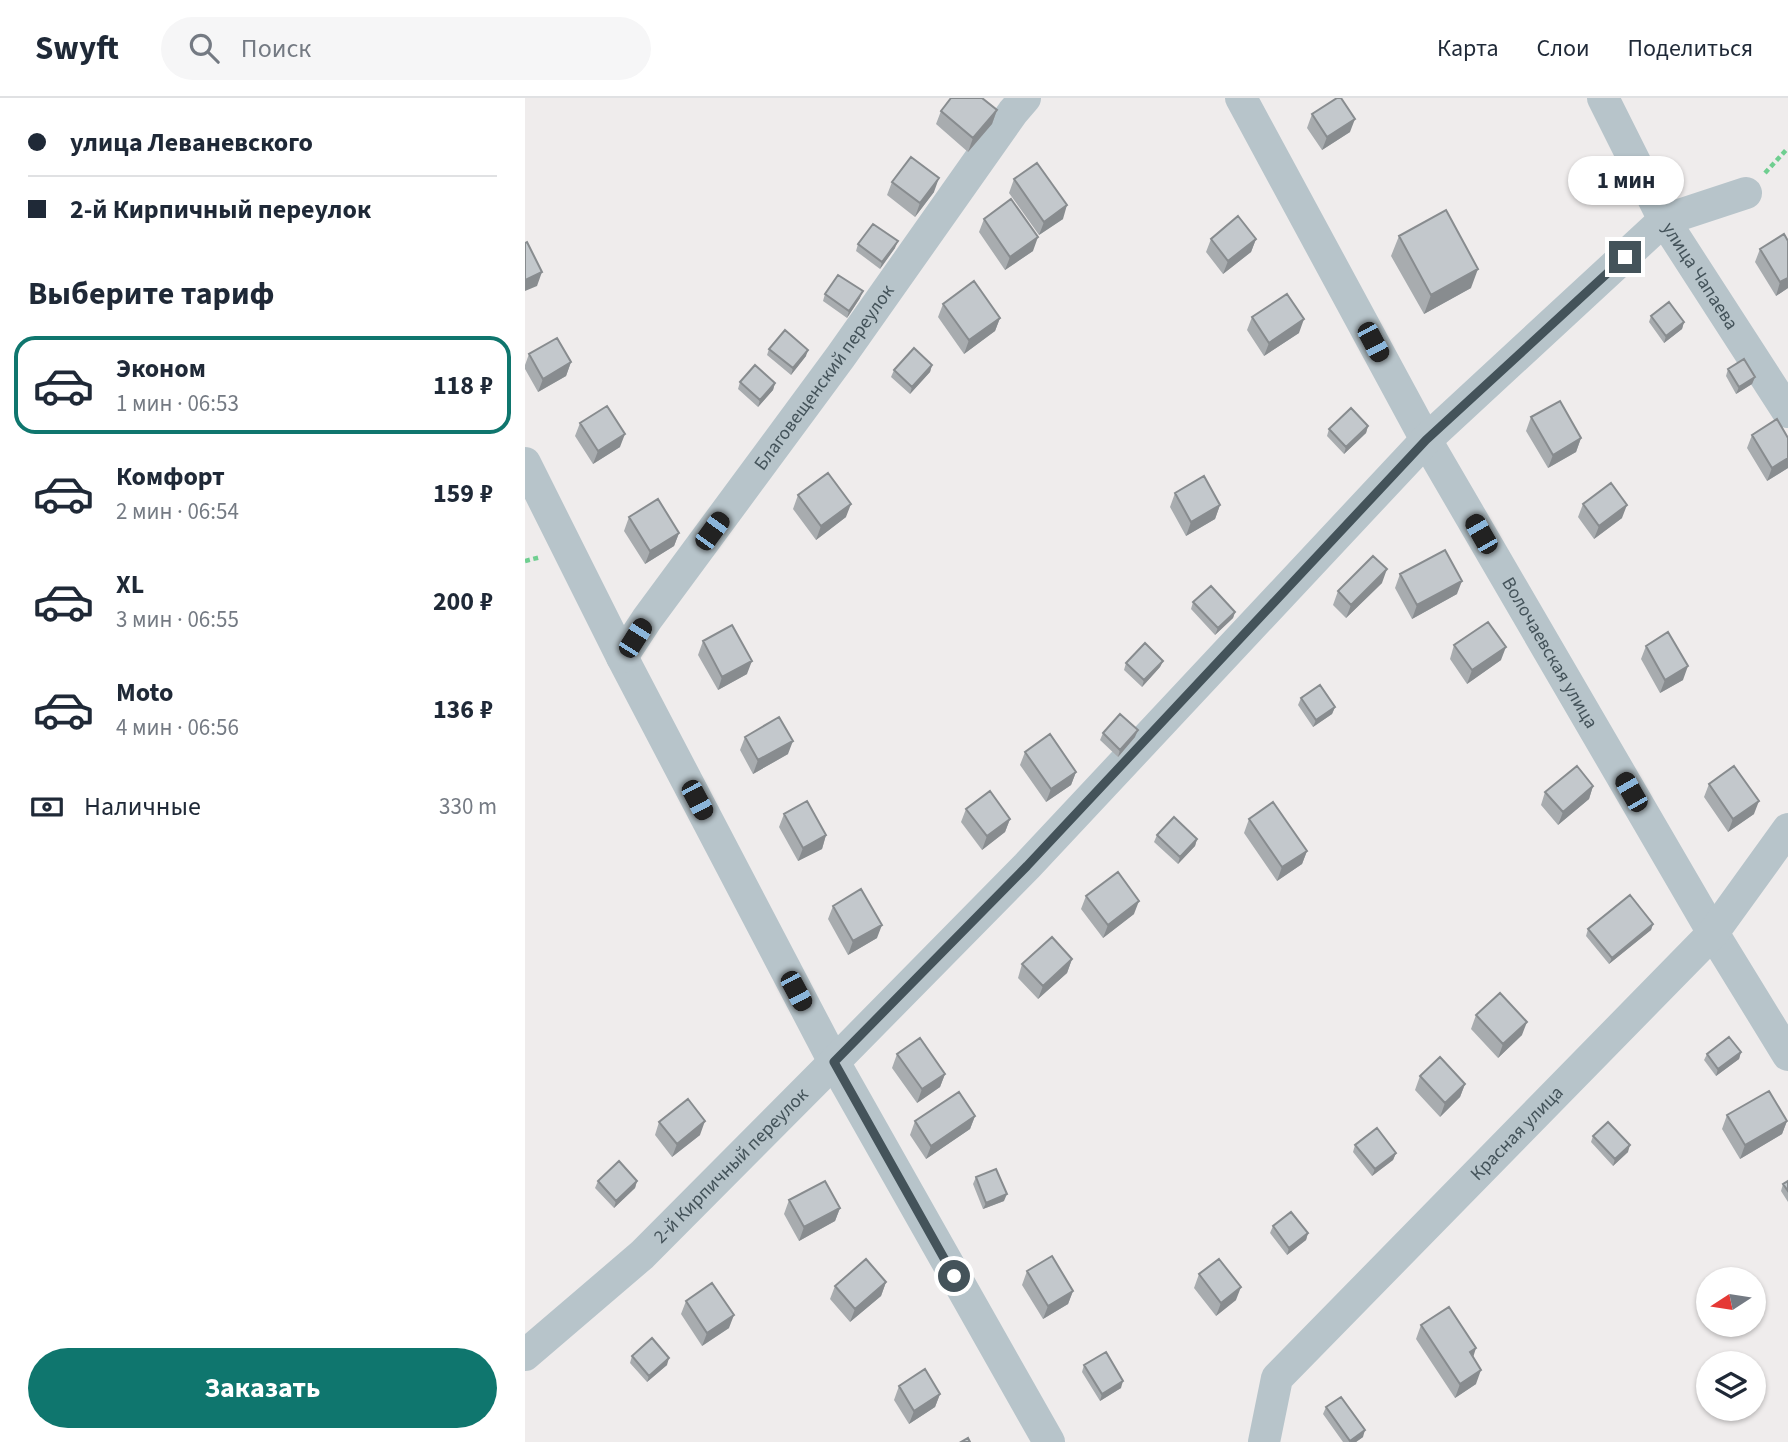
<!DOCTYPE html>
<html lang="ru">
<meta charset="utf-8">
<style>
:root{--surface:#fff;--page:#f6f6f7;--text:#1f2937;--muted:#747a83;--line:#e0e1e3;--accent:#0f766e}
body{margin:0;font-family:"Source Sans 3",sans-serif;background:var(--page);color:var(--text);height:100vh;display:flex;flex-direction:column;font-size:26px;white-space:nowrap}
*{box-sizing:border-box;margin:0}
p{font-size:23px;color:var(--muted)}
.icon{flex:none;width:38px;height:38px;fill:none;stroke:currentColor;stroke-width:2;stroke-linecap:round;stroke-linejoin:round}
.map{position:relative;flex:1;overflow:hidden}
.drawer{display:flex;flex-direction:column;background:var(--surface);width:525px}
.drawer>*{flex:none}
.hud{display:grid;align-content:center;height:154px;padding:0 28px;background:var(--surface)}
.needle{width:46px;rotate:258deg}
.buttons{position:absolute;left:1171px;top:1169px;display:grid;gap:14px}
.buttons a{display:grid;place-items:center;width:70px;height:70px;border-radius:50%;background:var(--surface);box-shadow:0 2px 5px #0004;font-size:35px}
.end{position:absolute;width:32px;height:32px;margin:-16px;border:9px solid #44535a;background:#fff;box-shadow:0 0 0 4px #fff}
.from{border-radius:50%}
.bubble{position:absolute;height:49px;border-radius:24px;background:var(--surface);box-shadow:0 2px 5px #0004;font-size:23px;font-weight:700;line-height:49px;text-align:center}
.car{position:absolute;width:21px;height:42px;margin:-21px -10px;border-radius:9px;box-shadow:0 0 5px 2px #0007;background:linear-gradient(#222 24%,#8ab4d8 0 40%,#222 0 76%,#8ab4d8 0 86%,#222 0)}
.hud b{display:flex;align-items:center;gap:24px;height:66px;font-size:26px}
.hud b+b{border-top:2px solid var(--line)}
.hud i{width:18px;height:18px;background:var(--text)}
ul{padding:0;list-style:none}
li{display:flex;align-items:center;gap:21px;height:98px;margin:0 14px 10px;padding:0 14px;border:4px solid transparent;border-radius:21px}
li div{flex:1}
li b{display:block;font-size:26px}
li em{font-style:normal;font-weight:700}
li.current{border-color:var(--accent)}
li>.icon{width:63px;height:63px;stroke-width:1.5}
h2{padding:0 28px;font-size:32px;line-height:84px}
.pay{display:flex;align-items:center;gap:18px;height:77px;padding:0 28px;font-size:26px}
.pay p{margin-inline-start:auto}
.button{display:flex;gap:14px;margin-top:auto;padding:14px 28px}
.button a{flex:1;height:80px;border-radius:42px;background:var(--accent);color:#fff;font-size:28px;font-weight:700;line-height:80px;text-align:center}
header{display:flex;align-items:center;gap:42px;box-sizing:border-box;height:98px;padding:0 35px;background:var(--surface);border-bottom:2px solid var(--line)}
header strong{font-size:33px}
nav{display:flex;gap:38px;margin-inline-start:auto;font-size:24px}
.search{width:490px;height:63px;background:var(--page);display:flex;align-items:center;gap:18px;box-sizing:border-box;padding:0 24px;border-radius:38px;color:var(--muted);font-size:26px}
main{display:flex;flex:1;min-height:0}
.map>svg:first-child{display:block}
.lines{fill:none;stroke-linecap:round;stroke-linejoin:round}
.path{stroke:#6fce90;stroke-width:4.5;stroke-dasharray:5 3.5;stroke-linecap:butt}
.minor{stroke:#b7c4ca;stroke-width:32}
.wall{fill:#a8acaf}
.shaded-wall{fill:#888c8f}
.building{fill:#c3c8cc;stroke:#888c8f;stroke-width:2}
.route{stroke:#44535a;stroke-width:9}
.labels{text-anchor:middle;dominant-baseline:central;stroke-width:5;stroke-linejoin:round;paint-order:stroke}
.street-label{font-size:19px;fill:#44535a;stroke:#fff}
</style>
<header>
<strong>Swyft</strong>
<div class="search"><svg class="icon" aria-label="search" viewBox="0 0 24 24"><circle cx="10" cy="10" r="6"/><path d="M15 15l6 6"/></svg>Поиск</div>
<nav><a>Карта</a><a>Слои</a><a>Поделиться</a></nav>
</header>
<main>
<section class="drawer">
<div class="hud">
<b><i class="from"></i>улица Леваневского</b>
<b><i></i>2-й Кирпичный переулок</b>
</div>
<h2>Выберите тариф</h2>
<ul>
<li class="current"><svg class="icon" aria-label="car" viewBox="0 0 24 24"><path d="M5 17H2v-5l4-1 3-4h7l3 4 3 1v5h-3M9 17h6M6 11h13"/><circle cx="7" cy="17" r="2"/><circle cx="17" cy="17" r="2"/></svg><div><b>Эконом</b><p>1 мин · 06:53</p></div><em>118 ₽</em></li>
<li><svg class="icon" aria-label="car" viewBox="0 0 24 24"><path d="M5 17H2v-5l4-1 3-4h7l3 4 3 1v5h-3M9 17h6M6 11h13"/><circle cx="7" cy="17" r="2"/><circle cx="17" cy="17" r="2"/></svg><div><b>Комфорт</b><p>2 мин · 06:54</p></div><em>159 ₽</em></li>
<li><svg class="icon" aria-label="car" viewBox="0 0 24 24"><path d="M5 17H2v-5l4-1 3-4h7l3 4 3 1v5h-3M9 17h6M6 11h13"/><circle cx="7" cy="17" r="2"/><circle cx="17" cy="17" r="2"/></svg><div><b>XL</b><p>3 мин · 06:55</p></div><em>200 ₽</em></li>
<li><svg class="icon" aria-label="car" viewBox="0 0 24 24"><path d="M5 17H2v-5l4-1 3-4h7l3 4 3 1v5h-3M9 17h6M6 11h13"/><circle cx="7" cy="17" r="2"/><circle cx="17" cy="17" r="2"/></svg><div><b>Moto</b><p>4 мин · 06:56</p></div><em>136 ₽</em></li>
</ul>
<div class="pay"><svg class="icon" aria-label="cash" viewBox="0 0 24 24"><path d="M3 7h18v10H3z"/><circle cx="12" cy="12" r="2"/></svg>Наличные<p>330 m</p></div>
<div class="button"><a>Заказать</a></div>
</section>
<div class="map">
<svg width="1263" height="1344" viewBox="0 0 1263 1344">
<rect width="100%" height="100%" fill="#efecec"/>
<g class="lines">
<path class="path" d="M 1240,75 L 1263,50
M 0,463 L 16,459"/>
<g class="minor">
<path id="s1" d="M 716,0 L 901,342 L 1188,835 L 1263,957"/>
<path id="s2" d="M 1078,0 L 1139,122 L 1263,314"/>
<path d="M 0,365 L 97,559 L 309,964 L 524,1344"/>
<path id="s3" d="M 97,559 L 122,521 L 316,258 L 488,14 L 500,0"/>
<path id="s4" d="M 0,1257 L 117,1157 L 309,964 L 502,768 L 901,342 L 1139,122 L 1221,95"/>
<path id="s5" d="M 739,1344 L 752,1280 L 1188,835 L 1263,731"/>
</g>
</g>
<path class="wall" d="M 472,12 L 467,26 L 443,54 L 411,26 L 416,13 Z
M 787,16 L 825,34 L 797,52 L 782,30 Z
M 489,81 L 538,121 L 514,137 L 484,95 Z
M 367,84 L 409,94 L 390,119 L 362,97 Z
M 459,121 L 508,153 L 480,172 L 454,134 Z
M 874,138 L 946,190 L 899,216 L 866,158 Z
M 686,141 L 731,141 L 726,154 L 698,176 L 681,154 Z
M 1263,143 L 1263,190 L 1251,198 L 1230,164 L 1235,151 Z
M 333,146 L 370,150 L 355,171 L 331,153 Z
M 300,196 L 335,200 L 322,220 L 298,203 Z
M 418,206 L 475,220 L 470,233 L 439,256 L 413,219 Z
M 1126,218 L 1159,224 L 1157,231 L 1139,245 L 1124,224 Z
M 727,219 L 774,235 L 739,258 L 722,232 Z
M 244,251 L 281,258 L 266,277 L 242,257 Z
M 4,256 L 46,264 L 41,278 L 13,294 L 0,271 L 0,267 Z
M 407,267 L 405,274 L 385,296 L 366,279 L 369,272 Z
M 1203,271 L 1230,279 L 1227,286 L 1211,296 L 1201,278 Z
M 215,284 L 250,285 L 248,292 L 233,309 L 213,291 Z
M 1006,319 L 1056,340 L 1051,354 L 1023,370 L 1001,333 Z
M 55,325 L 95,349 L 68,366 L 50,338 Z
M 843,328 L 841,335 L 819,356 L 802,338 L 804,331 Z
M 1227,337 L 1263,340 L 1263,370 L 1242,383 L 1222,350 Z
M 650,395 L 695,407 L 690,421 L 661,438 L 645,409 Z
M 273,397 L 321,419 L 291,442 L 268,411 Z
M 1058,406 L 1097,420 L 1069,441 L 1053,419 Z
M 104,419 L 154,435 L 149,448 L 120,466 L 99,433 Z
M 875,476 L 932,496 L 887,521 L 870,490 Z
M 857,485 L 821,520 L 808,507 L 813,493 Z
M 668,504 L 710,514 L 708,520 L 690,537 L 666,511 Z
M 178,543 L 222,576 L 193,592 L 173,557 Z
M 929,547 L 976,562 L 942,586 L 925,561 Z
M 1121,548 L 1158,582 L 1135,595 L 1116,561 Z
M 638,563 L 635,569 L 617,589 L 599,572 L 601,565 Z
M 776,600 L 810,609 L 807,616 L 788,629 L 773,607 Z
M 578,635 L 610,639 L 593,659 L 575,642 Z
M 220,639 L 263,656 L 228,676 L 215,652 Z
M 500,654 L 551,674 L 546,687 L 521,704 L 495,667 Z
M 1184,686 L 1229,716 L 1203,734 L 1179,699 Z
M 1068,688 L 1064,701 L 1033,727 L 1016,707 L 1020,694 Z
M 441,711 L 485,721 L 480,734 L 457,752 L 436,724 Z
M 259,716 L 301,737 L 297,751 L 273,763 L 254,729 Z
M 724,721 L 782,753 L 777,766 L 752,783 L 719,735 Z
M 632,737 L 672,741 L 670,748 L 653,766 L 629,744 Z
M 561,798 L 609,816 L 578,840 L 556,811 Z
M 308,808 L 352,840 L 323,857 L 303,821 Z
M 1128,826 L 1126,832 L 1084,866 L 1061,838 L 1063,831 Z
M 547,861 L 542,875 L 513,901 L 493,880 L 497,866 Z
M 951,917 L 997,937 L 973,960 L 946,931 Z
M 1216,954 L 1214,961 L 1191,978 L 1179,962 L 1182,956 Z
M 372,956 L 420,976 L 415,989 L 392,1005 L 367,970 Z
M 895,978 L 940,986 L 935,999 L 915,1019 L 890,992 Z
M 1202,1017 L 1262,1023 L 1257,1036 L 1215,1061 L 1197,1031 Z
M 450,1018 L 445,1031 L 401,1061 L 385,1037 L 390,1023 Z
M 134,1024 L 175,1037 L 147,1059 L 130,1037 Z
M 1068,1038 L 1103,1054 L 1088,1068 L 1066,1044 Z
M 830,1047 L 871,1055 L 868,1062 L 847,1078 L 828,1054 Z
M 451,1079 L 479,1103 L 458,1111 L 448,1086 Z
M 73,1083 L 112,1083 L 110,1090 L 89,1110 L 70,1090 Z
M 1263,1083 L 1263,1104 L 1256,1093 L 1258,1086 Z
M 264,1102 L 315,1110 L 310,1123 L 274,1143 L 259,1116 Z
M 748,1128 L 783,1135 L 781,1142 L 762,1157 L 745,1135 Z
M 502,1173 L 548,1193 L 543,1206 L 518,1221 L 497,1187 Z
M 674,1176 L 711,1202 L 691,1218 L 669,1190 Z
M 361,1184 L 356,1198 L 325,1224 L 305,1201 L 310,1188 Z
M 161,1203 L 204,1230 L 177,1248 L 156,1216 Z
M 896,1227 L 948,1259 L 951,1286 L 930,1300 L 891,1241 Z
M 107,1258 L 142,1267 L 122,1284 L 105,1265 Z
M 559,1267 L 596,1290 L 575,1303 L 557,1274 Z
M 374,1288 L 415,1296 L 410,1309 L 384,1326 L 369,1302 Z
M 801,1309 L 838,1339 L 831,1344 L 818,1344 L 798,1316 Z"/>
<path class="shaded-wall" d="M 472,12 L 467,26 L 443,54 L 448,40 Z
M 830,21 L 825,34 L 797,52 L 802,39 Z
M 414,80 L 409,94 L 390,119 L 395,105 Z
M 542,107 L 538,121 L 514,137 L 519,124 Z
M 513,139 L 508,153 L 480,172 L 485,159 Z
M 731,141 L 726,154 L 698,176 L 703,163 Z
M 373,143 L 370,150 L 355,171 L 357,164 Z
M 953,171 L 946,190 L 899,216 L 906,197 Z
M 17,174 L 12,188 L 0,193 L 0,182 Z
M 1263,180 L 1263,190 L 1251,198 L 1255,184 Z
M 338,193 L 335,200 L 322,220 L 324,213 Z
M 475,220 L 470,233 L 439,256 L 444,242 Z
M 779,221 L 774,235 L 739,258 L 744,245 Z
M 1159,224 L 1157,231 L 1139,245 L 1141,238 Z
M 283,252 L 281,258 L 266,277 L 268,270 Z
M 46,264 L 41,278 L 13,294 L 18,281 Z
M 407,267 L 405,274 L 385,296 L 387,289 Z
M 1230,279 L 1227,286 L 1211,296 L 1214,289 Z
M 250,285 L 248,292 L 233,309 L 235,302 Z
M 843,328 L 841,335 L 819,356 L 821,349 Z
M 100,336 L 95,349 L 68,366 L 73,353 Z
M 1056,340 L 1051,354 L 1023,370 L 1028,357 Z
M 1263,360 L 1263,370 L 1242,383 L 1247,370 Z
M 326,406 L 321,419 L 291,442 L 296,428 Z
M 695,407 L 690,421 L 661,438 L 666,424 Z
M 1102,407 L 1097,420 L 1069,441 L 1074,428 Z
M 154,435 L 149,448 L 120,466 L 125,453 Z
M 862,471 L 857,485 L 821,520 L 826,507 Z
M 937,483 L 932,496 L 887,521 L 892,507 Z
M 710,514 L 708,520 L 690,537 L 693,530 Z
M 981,549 L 976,562 L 942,586 L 947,572 Z
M 227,563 L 222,576 L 193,592 L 197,579 Z
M 638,563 L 635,569 L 617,589 L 619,582 Z
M 1163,568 L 1158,582 L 1135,595 L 1140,582 Z
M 810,609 L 807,616 L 788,629 L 791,622 Z
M 613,632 L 610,639 L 593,659 L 595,652 Z
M 268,643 L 263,656 L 228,676 L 233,662 Z
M 551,674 L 546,687 L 521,704 L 526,691 Z
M 1068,688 L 1064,701 L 1033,727 L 1038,714 Z
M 1234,703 L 1229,716 L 1203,734 L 1208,721 Z
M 485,721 L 480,734 L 457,752 L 462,738 Z
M 301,737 L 297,751 L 273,763 L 278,750 Z
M 672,741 L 670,748 L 653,766 L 655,759 Z
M 782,753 L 777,766 L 752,783 L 757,769 Z
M 614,803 L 609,816 L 578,840 L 583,827 Z
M 1128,826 L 1126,832 L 1084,866 L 1087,860 Z
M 357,827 L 352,840 L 323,857 L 328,843 Z
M 547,861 L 542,875 L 513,901 L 518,888 Z
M 1002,924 L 997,937 L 973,960 L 978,946 Z
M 1216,954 L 1214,961 L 1191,978 L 1193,971 Z
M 420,976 L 415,989 L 392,1005 L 397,991 Z
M 940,986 L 935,999 L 915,1019 L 920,1005 Z
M 450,1018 L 445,1031 L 401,1061 L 406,1048 Z
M 180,1023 L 175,1037 L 147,1059 L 152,1046 Z
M 1262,1023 L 1257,1036 L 1215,1061 L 1220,1047 Z
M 1105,1047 L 1103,1054 L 1088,1068 L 1090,1061 Z
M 871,1055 L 868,1062 L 847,1078 L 850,1071 Z
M 112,1083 L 110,1090 L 89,1110 L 91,1103 Z
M 482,1096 L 479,1103 L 458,1111 L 461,1105 Z
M 315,1110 L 310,1123 L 274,1143 L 279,1129 Z
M 783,1135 L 781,1142 L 762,1157 L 764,1150 Z
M 361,1184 L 356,1198 L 325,1224 L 330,1211 Z
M 716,1189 L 711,1202 L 691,1218 L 696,1205 Z
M 548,1193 L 543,1206 L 518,1221 L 523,1208 Z
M 209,1217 L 204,1230 L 177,1248 L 182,1235 Z
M 951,1250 L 947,1263 L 945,1254 Z
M 144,1260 L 142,1267 L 122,1284 L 124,1278 Z
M 956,1272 L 951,1286 L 930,1300 L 935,1286 Z
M 598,1283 L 596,1290 L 575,1303 L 577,1296 Z
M 415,1296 L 410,1309 L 384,1326 L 389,1313 Z
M 840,1332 L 838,1339 L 831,1344 L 825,1344 Z"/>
<path class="building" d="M 426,0 L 457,0 L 472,12 L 448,40 L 416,13 Z
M 812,0 L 816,0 L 830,21 L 802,39 L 787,16 Z
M 386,59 L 414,80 L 395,105 L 367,84 Z
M 512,65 L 542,107 L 519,124 L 489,81 Z
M 486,101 L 513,139 L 485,159 L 459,121 Z
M 921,112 L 953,171 L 906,197 L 874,138 Z
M 713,118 L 731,141 L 703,163 L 686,141 Z
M 348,126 L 373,143 L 357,164 L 333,146 Z
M 1259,136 L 1263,143 L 1263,180 L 1255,184 L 1235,151 Z
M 2,144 L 17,174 L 0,182 L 0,145 Z
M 313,177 L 338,193 L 324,213 L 300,196 Z
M 449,183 L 475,220 L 444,242 L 418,206 Z
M 762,196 L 779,221 L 744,245 L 727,219 Z
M 1144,204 L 1159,224 L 1141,238 L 1126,218 Z
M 260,232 L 283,252 L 268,270 L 244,251 Z
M 32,240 L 46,264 L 18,281 L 4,256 Z
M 389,250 L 407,267 L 387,289 L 369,272 Z
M 1219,261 L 1230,279 L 1214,289 L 1203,271 Z
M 230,267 L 250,285 L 235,302 L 215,284 Z
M 1035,303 L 1056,340 L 1028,357 L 1006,319 Z
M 82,308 L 100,336 L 73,353 L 55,325 Z
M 826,310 L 843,328 L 821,349 L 804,331 Z
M 1252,321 L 1263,340 L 1263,360 L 1247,370 L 1227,337 Z
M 303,375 L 326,406 L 296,428 L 273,397 Z
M 679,378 L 695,407 L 666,424 L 650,395 Z
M 1086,385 L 1102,407 L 1074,428 L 1058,406 Z
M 133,401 L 154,435 L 125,453 L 104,419 Z
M 920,452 L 937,483 L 892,507 L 875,476 Z
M 848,458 L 862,471 L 826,507 L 813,493 Z
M 686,488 L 710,514 L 693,530 L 668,504 Z
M 963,524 L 981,549 L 947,572 L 929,547 Z
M 207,527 L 227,563 L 197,579 L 178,543 Z
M 1143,534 L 1163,568 L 1140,582 L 1121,548 Z
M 620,545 L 638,563 L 619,582 L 601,565 Z
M 795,587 L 810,609 L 791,622 L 776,600 Z
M 595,616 L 613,632 L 595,652 L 578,635 Z
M 254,619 L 268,643 L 233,662 L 220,639 Z
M 525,636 L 551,674 L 526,691 L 500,654 Z
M 1052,668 L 1068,688 L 1038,714 L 1020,694 Z
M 1209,668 L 1234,703 L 1208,721 L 1184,686 Z
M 465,693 L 485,721 L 462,738 L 441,711 Z
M 282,703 L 301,737 L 278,750 L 259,716 Z
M 748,704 L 782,753 L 757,769 L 724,721 Z
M 649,719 L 672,741 L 655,759 L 632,737 Z
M 593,774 L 614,803 L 583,827 L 561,798 Z
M 336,791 L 357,827 L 328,843 L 308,808 Z
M 1105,797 L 1128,826 L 1087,860 L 1063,831 Z
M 527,839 L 547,861 L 518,888 L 497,866 Z
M 975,895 L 1002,924 L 978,946 L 951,917 Z
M 1204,939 L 1216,954 L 1193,971 L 1182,956 Z
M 395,940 L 420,976 L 397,991 L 372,956 Z
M 915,959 L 940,986 L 920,1005 L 895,978 Z
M 1244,993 L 1262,1023 L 1220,1047 L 1202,1017 Z
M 434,994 L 450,1018 L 406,1048 L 390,1023 Z
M 163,1001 L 180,1023 L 152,1046 L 134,1024 Z
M 1083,1024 L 1105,1047 L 1090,1061 L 1068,1038 Z
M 852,1030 L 871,1055 L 850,1071 L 830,1047 Z
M 94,1063 L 112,1083 L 91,1103 L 73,1083 Z
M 471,1071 L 482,1096 L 461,1105 L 451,1079 Z
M 300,1083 L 315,1110 L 279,1129 L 264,1102 Z
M 1263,1083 L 1263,1093 L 1258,1086 Z
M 766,1114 L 783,1135 L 764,1150 L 748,1128 Z
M 527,1158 L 548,1193 L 523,1208 L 502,1173 Z
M 341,1161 L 361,1184 L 330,1211 L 310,1188 Z
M 694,1161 L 716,1189 L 696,1205 L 674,1176 Z
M 187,1185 L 209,1217 L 182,1235 L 161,1203 Z
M 924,1209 L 951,1250 L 945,1254 L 956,1272 L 935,1286 L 896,1227 Z
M 127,1240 L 144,1260 L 124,1278 L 107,1258 Z
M 581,1254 L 598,1283 L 577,1296 L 559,1267 Z
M 400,1271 L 415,1296 L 389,1313 L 374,1288 Z
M 816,1299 L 840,1332 L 825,1343 L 801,1309 Z
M 443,1340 L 445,1344 L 436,1344 Z"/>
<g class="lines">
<path class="route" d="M 429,1178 L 309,964 L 502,768 L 901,342 L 1100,159"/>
</g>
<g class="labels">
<g class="street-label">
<text stroke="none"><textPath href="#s2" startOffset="203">улица Чапаева</textPath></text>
<text stroke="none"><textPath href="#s3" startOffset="345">Благовещенский переулок</textPath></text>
<text stroke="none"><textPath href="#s1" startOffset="635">Волочаевская улица</textPath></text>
<text stroke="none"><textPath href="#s5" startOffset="408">Красная улица</textPath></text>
<text stroke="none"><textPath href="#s4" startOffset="280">2-й Кирпичный переулок</textPath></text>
</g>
</g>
</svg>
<div class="buttons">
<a><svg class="needle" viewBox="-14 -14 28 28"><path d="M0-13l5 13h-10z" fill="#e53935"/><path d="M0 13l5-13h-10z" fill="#747a83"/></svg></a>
<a><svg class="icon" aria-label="layers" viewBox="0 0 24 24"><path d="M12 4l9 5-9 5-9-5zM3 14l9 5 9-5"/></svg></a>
</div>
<i class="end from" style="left:429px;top:1178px"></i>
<i class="end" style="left:1100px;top:159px"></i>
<div class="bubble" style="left:1043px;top:58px;width:116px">1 мин</div>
<i class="car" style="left:848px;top:244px;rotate:152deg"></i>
<i class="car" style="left:187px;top:433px;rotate:36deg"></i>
<i class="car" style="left:956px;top:436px;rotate:330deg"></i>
<i class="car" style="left:110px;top:540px;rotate:32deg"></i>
<i class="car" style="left:1106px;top:694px;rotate:330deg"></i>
<i class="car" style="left:172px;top:702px;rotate:152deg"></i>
<i class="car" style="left:271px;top:893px;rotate:152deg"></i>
</div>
</main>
